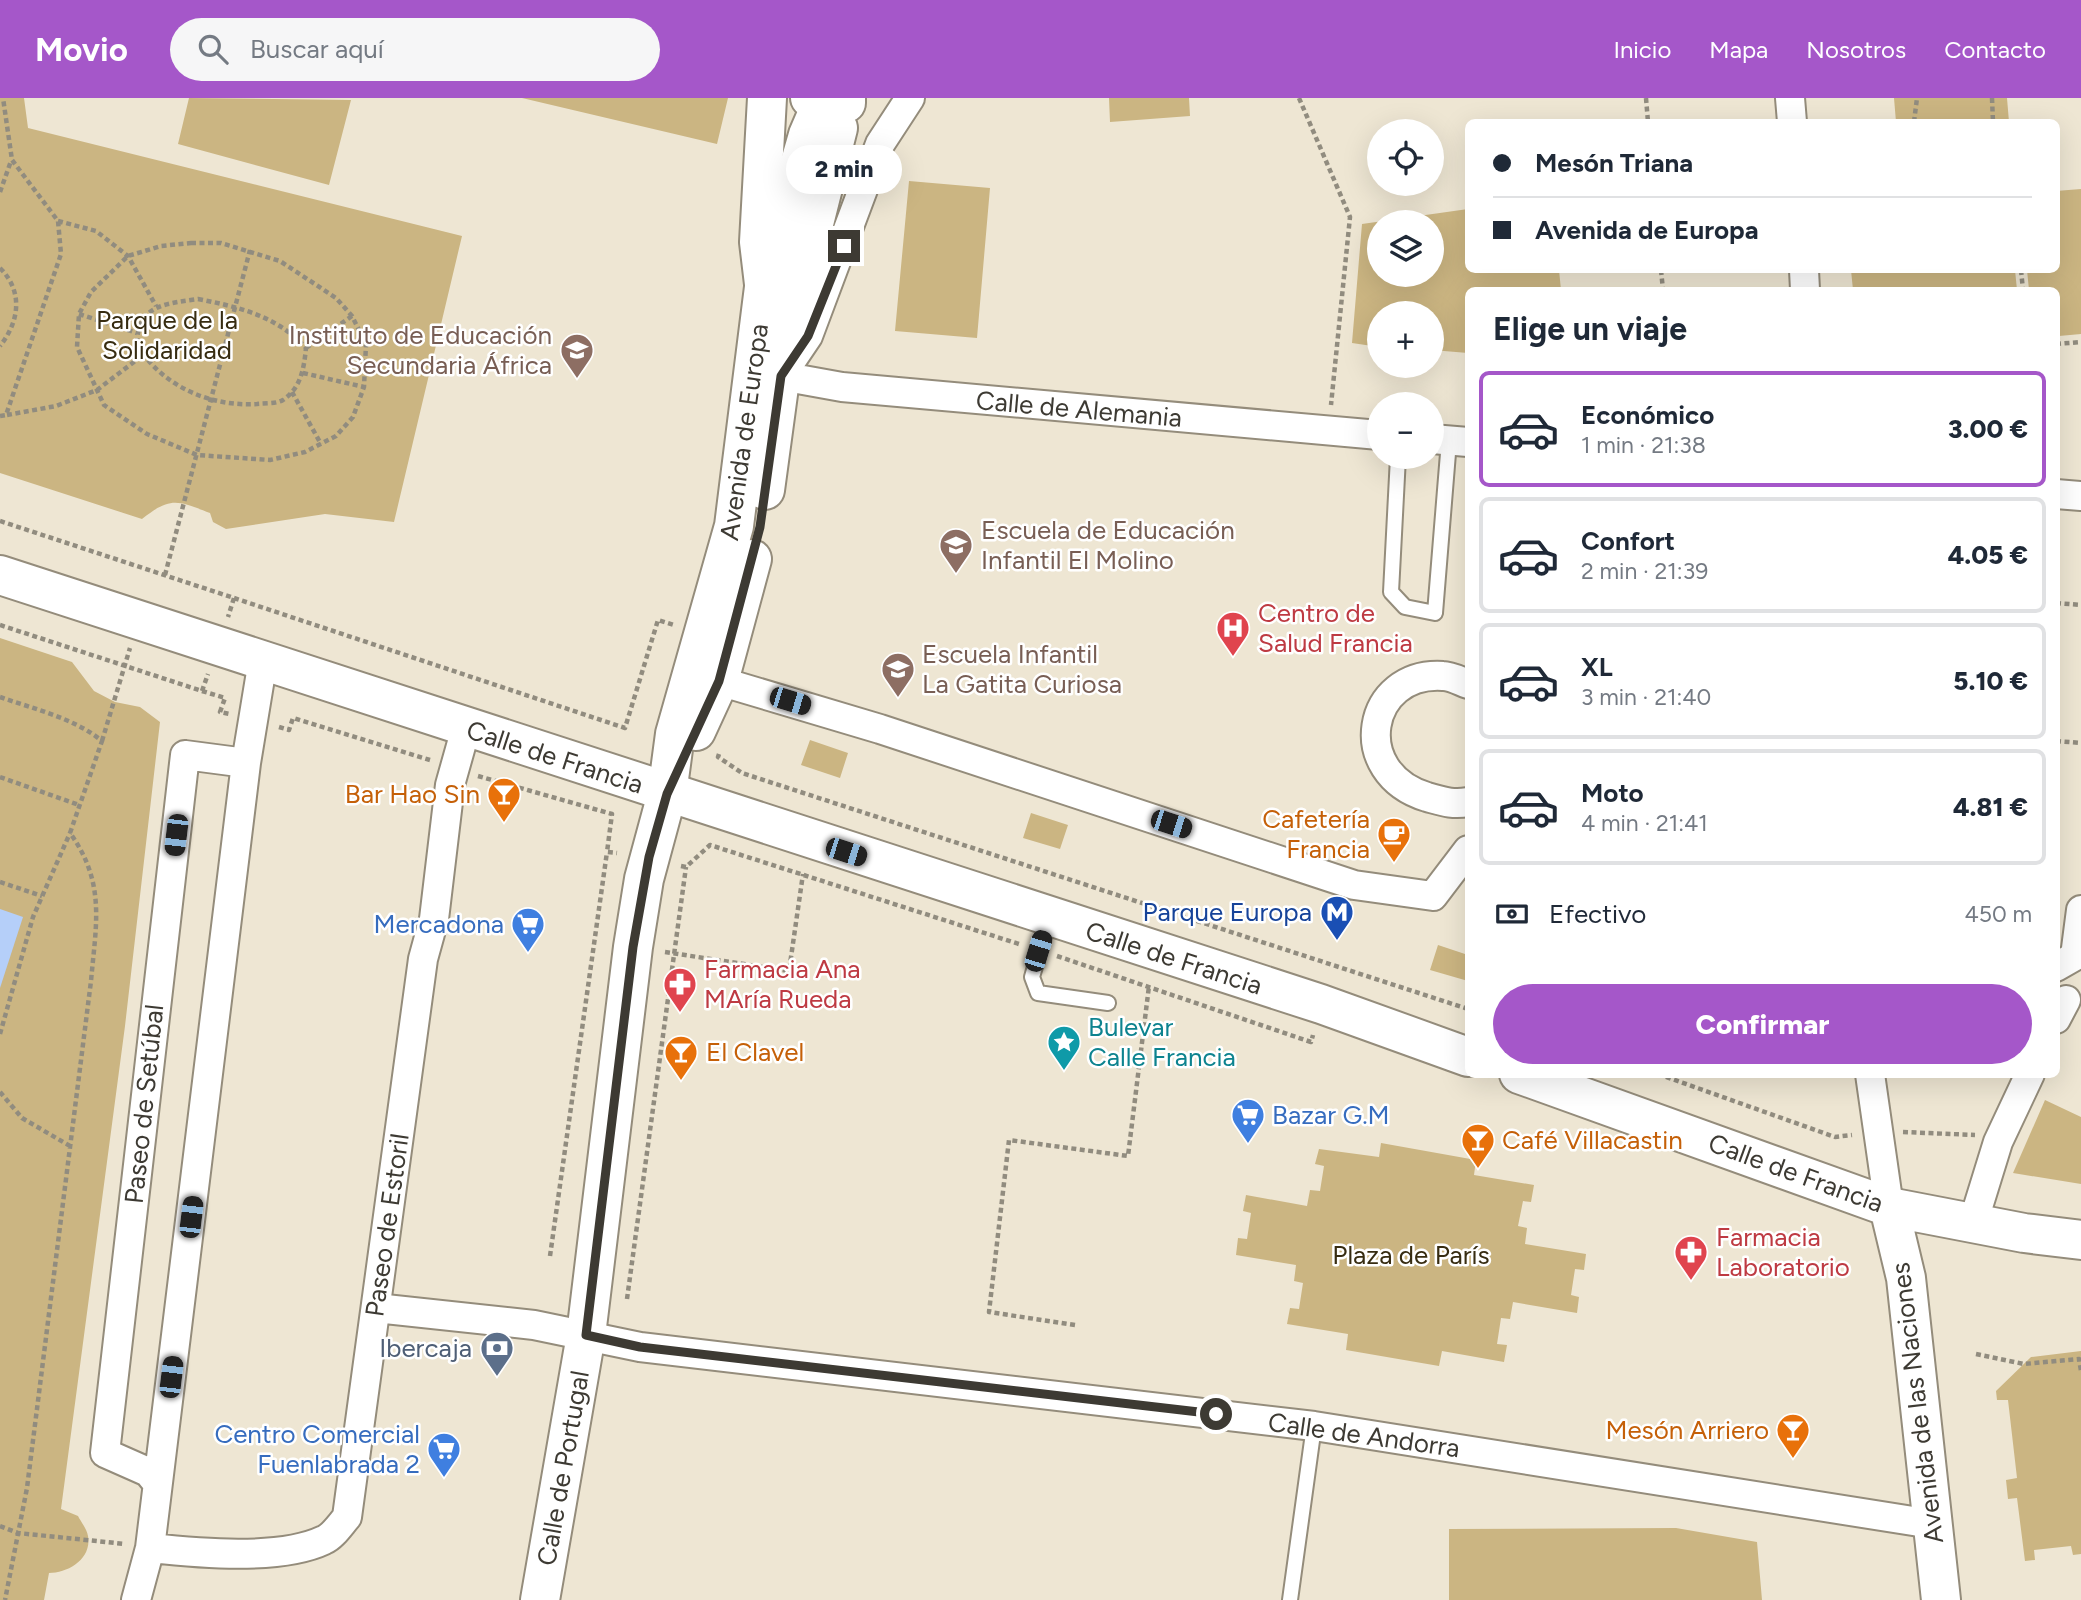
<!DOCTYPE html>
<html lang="es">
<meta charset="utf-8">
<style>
:root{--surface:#fff;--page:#f6f6f7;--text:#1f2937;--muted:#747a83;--line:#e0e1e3;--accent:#a557c9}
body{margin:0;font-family:Figtree,sans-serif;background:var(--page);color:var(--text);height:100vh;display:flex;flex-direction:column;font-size:26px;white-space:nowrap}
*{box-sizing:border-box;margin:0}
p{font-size:23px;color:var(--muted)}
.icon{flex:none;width:38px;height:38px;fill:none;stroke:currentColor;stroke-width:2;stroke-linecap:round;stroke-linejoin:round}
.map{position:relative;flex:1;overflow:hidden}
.panel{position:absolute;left:1465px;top:189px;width:595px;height:791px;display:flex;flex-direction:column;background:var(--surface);border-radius:10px;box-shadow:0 7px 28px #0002}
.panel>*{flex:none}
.banner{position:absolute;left:1465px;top:21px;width:595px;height:154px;border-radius:10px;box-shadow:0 7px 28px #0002;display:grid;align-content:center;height:154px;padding:0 28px;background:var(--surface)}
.buttons{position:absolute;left:1367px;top:21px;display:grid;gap:14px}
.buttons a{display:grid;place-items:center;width:77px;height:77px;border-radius:50%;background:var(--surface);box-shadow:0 7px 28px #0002;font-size:35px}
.end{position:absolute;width:32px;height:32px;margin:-16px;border:9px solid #3d3a33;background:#fff;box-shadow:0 0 0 4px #fff}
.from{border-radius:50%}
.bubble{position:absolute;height:49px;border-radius:24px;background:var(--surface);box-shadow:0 7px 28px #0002;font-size:23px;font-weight:800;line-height:49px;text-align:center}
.car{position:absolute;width:21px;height:42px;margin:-21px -10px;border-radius:9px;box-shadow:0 0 5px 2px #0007;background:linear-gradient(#222 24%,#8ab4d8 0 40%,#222 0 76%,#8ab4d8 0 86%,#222 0)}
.banner b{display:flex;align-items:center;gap:24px;height:66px;font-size:26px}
.banner b+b{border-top:2px solid var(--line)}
.banner i{width:18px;height:18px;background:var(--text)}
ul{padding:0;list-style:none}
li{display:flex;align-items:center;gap:21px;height:116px;margin:0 14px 10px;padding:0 14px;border:4px solid var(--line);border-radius:10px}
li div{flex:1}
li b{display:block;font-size:26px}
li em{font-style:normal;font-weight:800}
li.active{border-color:var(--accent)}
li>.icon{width:63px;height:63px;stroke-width:1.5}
h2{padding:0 28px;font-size:32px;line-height:84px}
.pay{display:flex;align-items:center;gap:18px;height:77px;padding:0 28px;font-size:26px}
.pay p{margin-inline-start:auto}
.button{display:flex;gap:14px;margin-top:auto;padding:14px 28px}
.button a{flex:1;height:80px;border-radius:42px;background:var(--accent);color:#fff;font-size:28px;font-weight:800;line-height:80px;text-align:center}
header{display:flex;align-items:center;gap:42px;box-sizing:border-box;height:98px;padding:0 35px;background:var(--accent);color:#fff}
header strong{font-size:33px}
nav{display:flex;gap:38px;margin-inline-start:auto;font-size:24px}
.search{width:490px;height:63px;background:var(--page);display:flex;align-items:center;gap:18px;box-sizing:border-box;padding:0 24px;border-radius:38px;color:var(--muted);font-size:26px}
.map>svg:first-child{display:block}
.green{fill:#cbb582;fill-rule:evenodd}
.water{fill:#b5cff9}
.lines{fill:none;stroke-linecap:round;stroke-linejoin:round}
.lane-casing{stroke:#948c7b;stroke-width:18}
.street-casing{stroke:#948c7b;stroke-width:32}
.secondary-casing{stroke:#948c7b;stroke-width:42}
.primary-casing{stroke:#948c7b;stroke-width:42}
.path{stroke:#918c7f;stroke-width:4.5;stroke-dasharray:5 3.5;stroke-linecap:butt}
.lane{stroke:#fff;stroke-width:14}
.street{stroke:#fff;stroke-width:28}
.secondary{stroke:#fff;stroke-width:38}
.primary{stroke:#fff;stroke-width:38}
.route{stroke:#3d3a33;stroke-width:9}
.labels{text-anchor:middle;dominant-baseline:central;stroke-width:5;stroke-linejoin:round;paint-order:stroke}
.park-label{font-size:26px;fill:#372c11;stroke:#fff}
.education-label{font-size:26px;fill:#785e54;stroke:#fff;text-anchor:start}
.street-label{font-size:26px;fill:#3d3a33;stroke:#fff}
.health-label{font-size:26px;fill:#be3a42;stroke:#fff;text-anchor:start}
.food-label{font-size:26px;fill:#c56008;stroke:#fff;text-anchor:end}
.transit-label{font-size:26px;fill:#164399;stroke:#fff;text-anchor:end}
.shop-label{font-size:26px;fill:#366cbe;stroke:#fff;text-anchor:end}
.culture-label{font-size:26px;fill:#0d838f;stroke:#fff;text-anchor:start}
.service-label{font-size:26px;fill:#4e5e75;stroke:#fff;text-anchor:end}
</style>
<header>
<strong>Movio</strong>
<div class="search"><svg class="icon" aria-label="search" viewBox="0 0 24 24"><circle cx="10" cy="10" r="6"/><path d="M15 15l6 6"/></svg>Buscar aquí</div>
<nav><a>Inicio</a><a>Mapa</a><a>Nosotros</a><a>Contacto</a></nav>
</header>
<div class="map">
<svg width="2081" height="1502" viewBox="0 0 2081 1502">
<rect width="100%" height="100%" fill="#eee6d3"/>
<path class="green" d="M 0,0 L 24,0 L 28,30 L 462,138 L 394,424 L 325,416 L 226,431 L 213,424 L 210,415 C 178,403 171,398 142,421 L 0,375 Z
M 189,0 L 351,2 L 329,87 L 178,46 Z
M 522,0 L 728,0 L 717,46 Z
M 1109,0 L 1189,0 L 1190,18 L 1110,24 Z
M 1894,0 L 2007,0 L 2009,24 L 1896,24 Z
M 909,83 L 990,90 L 977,240 L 895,233 Z
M 2081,91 L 2081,236 L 2059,238 L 2056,192 L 2029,192 L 2027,172 L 2056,172 L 2056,93 Z
M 1468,111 L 1468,172 L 1559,172 L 1561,192 L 1468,192 L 1468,255 L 1432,252 L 1432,215 L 1379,215 L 1379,249 L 1352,245 L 1362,126 ZM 1379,124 L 1432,124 L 1432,177 L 1379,177 Z
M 1851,172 L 2015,172 L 2017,192 L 1853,192 Z
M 0,540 L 72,564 L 94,593 L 115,604 L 140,609 L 160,624 L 125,928 L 61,1411 L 78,1418 C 81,1424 87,1431 88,1438 C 92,1461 68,1475 49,1475 L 44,1502 L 0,1502 Z
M 810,642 L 848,655 L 840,680 L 801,667 Z
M 1031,715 L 1068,727 L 1060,751 L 1023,740 Z
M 1438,847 L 1468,857 L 1468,883 L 1430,872 Z
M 2045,1002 L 2081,1019 L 2081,1086 L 2013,1075 Z
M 1381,1045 L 1476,1062 L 1474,1077 L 1534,1087 L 1531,1104 L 1523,1103 L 1518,1128 L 1527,1130 L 1525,1146 L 1586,1156 L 1584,1172 L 1575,1171 L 1571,1197 L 1579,1199 L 1577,1215 L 1513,1204 L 1510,1221 L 1501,1220 L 1497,1246 L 1507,1247 L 1504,1264 L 1442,1253 L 1439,1268 L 1346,1252 L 1348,1236 L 1287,1226 L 1290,1210 L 1299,1211 L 1303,1185 L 1294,1183 L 1296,1167 L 1236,1157 L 1238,1140 L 1247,1141 L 1251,1115 L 1243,1113 L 1246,1097 L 1307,1108 L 1310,1092 L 1320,1093 L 1324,1068 L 1315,1066 L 1319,1051 L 1379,1059 Z
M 2081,1253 L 2081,1456 L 2073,1457 L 2071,1448 L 2034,1452 L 2035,1462 L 2025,1463 L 2017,1400 L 2008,1401 L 2006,1382 L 2017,1380 L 2008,1302 L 1997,1302 L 1996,1293 L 2031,1259 Z
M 1676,1430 L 1757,1444 L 1762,1502 L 1449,1502 L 1449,1431 Z"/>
<path class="water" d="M 0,811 L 23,819 L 0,890 Z"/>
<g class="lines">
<defs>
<path id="lane" d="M 1398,359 L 1391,494 L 1405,509 L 1435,515 L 1449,343
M 1049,820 L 1032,879 L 1038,895 L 1108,905
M 1290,1502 L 1314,1328"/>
<path id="street" d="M 910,0 L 880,46 L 808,238 L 781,278 L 842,289 L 1379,337
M 1790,0 L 1792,24
M 1804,172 L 1805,192
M 1432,341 L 1468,344
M 2056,396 L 2081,398
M 719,583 L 880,631 L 1354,787 L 1433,798 L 1468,752
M 1468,586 C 1460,583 1451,578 1443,578 C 1366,573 1348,675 1427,699 C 1442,703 1452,707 1468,704
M 2056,869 L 2075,858 L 2081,812
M 2056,921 L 2066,902
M 1870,976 L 1889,1109
M 1973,1125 L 1998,1044 L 2030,976
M 376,1210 L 534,1227 L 640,1249 L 1314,1328 L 1932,1426
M 157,1385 L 148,1374 L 105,1355 L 185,657 L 246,665
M 150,1450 C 197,1455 280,1463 324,1442 C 333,1438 340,1427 347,1419 L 423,861 L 434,821 L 450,687 L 466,630
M 136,1502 L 150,1450 L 246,665 L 263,562"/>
<path id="secondary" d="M 810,0 L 821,5 L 846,5 L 846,0
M 764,186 L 759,144 L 767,0
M 0,477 L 1321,906 L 1468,959
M 1519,976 L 1889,1109 L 2024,1135 L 2081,1142
M 1889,1109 L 1906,1180 L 1941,1502"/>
<path id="primary" d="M 765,392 L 786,237 L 838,30
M 696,633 L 719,583 L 752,461
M 540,1502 L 586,1237 L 633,849 L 644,781 L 667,696 L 675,636 L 734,428 L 764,189 L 808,37 L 824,0"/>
</defs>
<use href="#lane" class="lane-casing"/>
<use href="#street" class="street-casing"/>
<use href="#secondary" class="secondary-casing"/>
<use href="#primary" class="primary-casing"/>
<path class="path" d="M 1299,0 L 1350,119 L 1331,307
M 1646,0 L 1648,24
M 1992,0 L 1993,24
M 1914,24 L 1917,0
M 1956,24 L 1974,24
M 0,94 L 11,63
M 58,123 L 96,133 L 128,158 L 156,208
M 191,145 L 221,145 L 280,163 L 336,200 L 352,218 L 366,246 L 364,289 L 353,319 L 336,338 L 305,354 L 270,362 L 197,357 L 147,336 L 104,307 L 77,249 L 79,216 L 91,194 L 128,158 L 161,148 Z
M 0,170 C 24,194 19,224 0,248
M 1661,172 L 1663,192
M 2021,172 L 2023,192
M 198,201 C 239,209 277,218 306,250 C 304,270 301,290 283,302 C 276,306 265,305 257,306 C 210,309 162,288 137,247 C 137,206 166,206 198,201 Z
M 79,216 L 137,235
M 2056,246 L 2081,244
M 306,250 L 352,218
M 303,275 L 364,289
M 292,294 L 321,346
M 7,317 L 56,308 L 97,292 L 143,257
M 0,318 L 6,317 L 61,156 L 58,123 L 12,62 L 3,0
M 0,423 L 234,500 L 228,519
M 165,477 L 250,152
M 234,500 L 625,630 L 658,522 L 674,527
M 2056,505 L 2081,507
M 0,527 L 202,593 L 208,576
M 202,593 L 225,600 L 220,614 L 230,616
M 0,599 C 34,611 74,620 102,643 L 70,735 C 106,785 96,826 91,883 L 27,1390 L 5,1502
M 279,629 L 289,632 L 293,620 L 430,662
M 102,643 L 130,550
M 2056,643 L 2081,645
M 719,656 L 718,659 L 742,675 L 1468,911
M 478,678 L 612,716 L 607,754 L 617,755
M 0,679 L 79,707
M 681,768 L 686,769 L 710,747 L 1022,847
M 0,784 L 42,798
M 665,854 L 789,873 L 803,776
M 1057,858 L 1311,944 L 1313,937
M 0,936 L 33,819 L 70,735
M 1658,976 L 1835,1039 L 1852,1037
M 0,994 L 22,1020 L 70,1048
M 1903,1034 L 1975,1037
M 550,1158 L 607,754
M 627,1201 L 686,769
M 1075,1227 L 989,1214 L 1009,1042 L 1128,1058 L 1149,888
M 1976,1256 L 2024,1266 L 2079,1261 L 2081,1273
M 0,1428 L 18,1435 L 125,1446"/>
<use href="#lane" class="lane"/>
<use href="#street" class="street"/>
<use href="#secondary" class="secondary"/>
<use href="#primary" class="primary"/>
</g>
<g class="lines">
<path class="route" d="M 844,148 L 808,238 L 781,278 L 760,429 L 730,542 L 719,583 L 667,696 L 649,759 L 633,849 L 586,1237 L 640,1249 L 1216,1316"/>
</g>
<defs>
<symbol id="school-pin" viewBox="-11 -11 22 30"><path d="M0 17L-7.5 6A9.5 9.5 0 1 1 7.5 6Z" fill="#8d6e63" stroke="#fff"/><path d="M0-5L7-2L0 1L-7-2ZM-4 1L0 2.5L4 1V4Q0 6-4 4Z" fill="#fff"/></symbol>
<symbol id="hospital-pin" viewBox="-11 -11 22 30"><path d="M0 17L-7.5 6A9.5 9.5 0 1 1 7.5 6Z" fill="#e0444e" stroke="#fff"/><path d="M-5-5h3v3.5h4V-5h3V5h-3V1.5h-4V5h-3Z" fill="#fff"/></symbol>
<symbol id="bar-pin" viewBox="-11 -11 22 30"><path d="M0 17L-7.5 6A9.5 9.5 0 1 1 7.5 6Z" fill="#e8710a" stroke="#fff"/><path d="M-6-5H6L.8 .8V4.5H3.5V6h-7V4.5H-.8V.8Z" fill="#fff"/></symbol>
<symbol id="cafe-pin" viewBox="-11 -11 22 30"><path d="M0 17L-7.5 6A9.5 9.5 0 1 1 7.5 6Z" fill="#e8710a" stroke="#fff"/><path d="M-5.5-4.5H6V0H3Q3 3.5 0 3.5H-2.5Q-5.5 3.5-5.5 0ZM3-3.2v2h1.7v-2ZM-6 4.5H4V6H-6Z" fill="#fff"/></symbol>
<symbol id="metro-pin" viewBox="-11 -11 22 30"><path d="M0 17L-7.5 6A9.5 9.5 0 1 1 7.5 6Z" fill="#1a4fb4" stroke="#fff"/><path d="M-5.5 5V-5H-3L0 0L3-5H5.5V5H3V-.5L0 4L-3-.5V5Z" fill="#fff"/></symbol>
<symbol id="supermarket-pin" viewBox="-11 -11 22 30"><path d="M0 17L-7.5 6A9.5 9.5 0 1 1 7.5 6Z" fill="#3f7fe0" stroke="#fff"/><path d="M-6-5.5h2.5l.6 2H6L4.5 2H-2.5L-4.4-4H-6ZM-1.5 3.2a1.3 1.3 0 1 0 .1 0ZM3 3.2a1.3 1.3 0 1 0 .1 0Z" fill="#fff"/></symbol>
<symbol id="pharmacy-pin" viewBox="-11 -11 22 30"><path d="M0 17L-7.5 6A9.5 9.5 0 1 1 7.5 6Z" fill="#e0444e" stroke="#fff"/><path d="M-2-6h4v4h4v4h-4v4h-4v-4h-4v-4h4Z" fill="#fff"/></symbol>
<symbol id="sight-pin" viewBox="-11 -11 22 30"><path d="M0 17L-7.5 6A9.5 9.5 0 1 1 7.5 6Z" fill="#0f9aa8" stroke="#fff"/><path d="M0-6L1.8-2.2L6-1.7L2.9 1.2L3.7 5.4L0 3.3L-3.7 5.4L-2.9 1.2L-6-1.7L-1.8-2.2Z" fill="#fff"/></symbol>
<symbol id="bank-pin" viewBox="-11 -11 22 30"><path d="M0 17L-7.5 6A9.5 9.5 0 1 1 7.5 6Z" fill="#5c6f8a" stroke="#fff"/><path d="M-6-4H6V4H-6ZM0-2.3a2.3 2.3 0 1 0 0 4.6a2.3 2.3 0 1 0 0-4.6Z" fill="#fff"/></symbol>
</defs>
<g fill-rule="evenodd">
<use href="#school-pin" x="558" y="233" width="38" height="52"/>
<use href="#school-pin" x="937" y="428" width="38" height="52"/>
<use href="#hospital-pin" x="1214" y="511" width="38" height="52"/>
<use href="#school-pin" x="879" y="552" width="38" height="52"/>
<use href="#bar-pin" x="485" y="677" width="38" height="52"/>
<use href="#cafe-pin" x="1375" y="717" width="38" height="52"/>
<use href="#metro-pin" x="1318" y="795" width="38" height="52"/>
<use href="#supermarket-pin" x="509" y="807" width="38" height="52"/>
<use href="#pharmacy-pin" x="661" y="867" width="38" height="52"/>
<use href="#sight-pin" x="1045" y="925" width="38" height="52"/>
<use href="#bar-pin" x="662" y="935" width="38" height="52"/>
<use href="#supermarket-pin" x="1229" y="998" width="38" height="52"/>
<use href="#bar-pin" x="1459" y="1023" width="38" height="52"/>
<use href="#pharmacy-pin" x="1672" y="1135" width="38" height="52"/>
<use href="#bank-pin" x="478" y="1231" width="38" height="52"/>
<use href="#bar-pin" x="1774" y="1313" width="38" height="52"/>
<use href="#supermarket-pin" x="425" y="1332" width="38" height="52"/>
</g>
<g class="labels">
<g class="park-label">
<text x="167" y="222">Parque de la<tspan x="167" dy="30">Solidaridad</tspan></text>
<text x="1411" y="1157">Plaza de París</text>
</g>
<g class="education-label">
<text x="552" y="237" text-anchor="end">Instituto de Educación<tspan x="552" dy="30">Secundaria África</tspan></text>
<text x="981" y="432">Escuela de Educación<tspan x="981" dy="30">Infantil El Molino</tspan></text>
<text x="922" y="556">Escuela Infantil<tspan x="922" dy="30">La Gatita Curiosa</tspan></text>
</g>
<g class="street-label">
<text transform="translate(1079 311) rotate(5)">Calle de Alemania</text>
<text transform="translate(744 334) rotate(-82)">Avenida de Europa</text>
<text transform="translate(555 659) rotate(18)">Calle de Francia</text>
<text transform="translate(1174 860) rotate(18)">Calle de Francia</text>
<text transform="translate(144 1006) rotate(-84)">Paseo de Setúbal</text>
<text transform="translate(1796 1075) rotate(20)">Calle de Francia</text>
<text transform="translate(387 1127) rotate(-82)">Paseo de Estoril</text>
<text transform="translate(1917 1305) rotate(-97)">Avenida de las Naciones</text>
<text transform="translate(1364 1337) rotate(8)">Calle de Andorra</text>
<text transform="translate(563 1370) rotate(-80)">Calle de Portugal</text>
</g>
<g class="health-label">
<text x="1258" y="515">Centro de<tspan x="1258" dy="30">Salud Francia</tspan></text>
<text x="704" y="871">Farmacia Ana<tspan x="704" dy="30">MAría Rueda</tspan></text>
<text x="1716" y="1139">Farmacia<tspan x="1716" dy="30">Laboratorio</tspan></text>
</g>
<g class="food-label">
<text x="480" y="696">Bar Hao Sin</text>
<text x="1370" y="721">Cafetería<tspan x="1370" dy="30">Francia</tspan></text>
<text x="706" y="954" text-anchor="start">El Clavel</text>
<text x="1502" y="1042" text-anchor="start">Café Villacastin</text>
<text x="1769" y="1332">Mesón Arriero</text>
</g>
<g class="transit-label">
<text x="1312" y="814">Parque Europa</text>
</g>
<g class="shop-label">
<text x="504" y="826">Mercadona</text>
<text x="1272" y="1017" text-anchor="start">Bazar G.M</text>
<text x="420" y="1336">Centro Comercial<tspan x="420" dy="30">Fuenlabrada 2</tspan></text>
</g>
<g class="culture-label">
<text x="1088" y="929">Bulevar<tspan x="1088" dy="30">Calle Francia</tspan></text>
</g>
<g class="service-label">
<text x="472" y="1250">Ibercaja</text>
</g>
</g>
</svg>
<div class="buttons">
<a><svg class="icon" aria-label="locate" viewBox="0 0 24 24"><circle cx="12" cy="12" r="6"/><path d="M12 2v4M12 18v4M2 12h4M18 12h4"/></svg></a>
<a><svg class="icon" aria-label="layers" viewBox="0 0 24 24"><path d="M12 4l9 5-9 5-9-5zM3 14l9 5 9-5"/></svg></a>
<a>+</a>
<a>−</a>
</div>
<i class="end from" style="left:1216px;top:1316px"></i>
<i class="end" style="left:844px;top:148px"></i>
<div class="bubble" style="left:786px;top:47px;width:116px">2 min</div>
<i class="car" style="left:790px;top:603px;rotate:107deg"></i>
<i class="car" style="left:1171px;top:726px;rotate:108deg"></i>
<i class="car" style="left:176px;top:737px;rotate:187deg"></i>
<i class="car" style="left:846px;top:754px;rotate:108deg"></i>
<i class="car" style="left:1038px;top:853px;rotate:17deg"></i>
<i class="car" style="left:191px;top:1119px;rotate:7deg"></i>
<i class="car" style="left:171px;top:1279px;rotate:7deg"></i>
<div class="banner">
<b><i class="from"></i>Mesón Triana</b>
<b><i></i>Avenida de Europa</b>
</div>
<section class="panel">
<h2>Elige un viaje</h2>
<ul>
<li class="active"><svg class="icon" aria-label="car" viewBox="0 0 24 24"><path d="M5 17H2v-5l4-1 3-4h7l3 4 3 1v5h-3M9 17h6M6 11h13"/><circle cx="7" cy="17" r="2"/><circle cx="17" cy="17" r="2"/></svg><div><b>Económico</b><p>1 min · 21:38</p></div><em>3.00 €</em></li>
<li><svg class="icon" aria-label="car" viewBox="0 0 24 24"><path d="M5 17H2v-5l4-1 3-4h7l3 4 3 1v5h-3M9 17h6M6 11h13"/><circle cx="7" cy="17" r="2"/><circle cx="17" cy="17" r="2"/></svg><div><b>Confort</b><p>2 min · 21:39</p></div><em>4.05 €</em></li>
<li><svg class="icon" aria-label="car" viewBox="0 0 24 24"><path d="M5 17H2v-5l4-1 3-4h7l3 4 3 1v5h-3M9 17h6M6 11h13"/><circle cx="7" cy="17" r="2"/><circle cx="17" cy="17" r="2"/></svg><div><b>XL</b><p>3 min · 21:40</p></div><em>5.10 €</em></li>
<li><svg class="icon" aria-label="car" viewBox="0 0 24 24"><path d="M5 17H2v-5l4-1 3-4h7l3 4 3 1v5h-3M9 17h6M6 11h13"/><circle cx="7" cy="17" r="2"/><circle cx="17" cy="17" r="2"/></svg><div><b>Moto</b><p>4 min · 21:41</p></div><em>4.81 €</em></li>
</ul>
<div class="pay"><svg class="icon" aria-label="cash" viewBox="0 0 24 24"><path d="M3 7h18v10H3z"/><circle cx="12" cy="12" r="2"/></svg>Efectivo<p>450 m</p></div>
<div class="button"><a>Confirmar</a></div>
</section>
</div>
